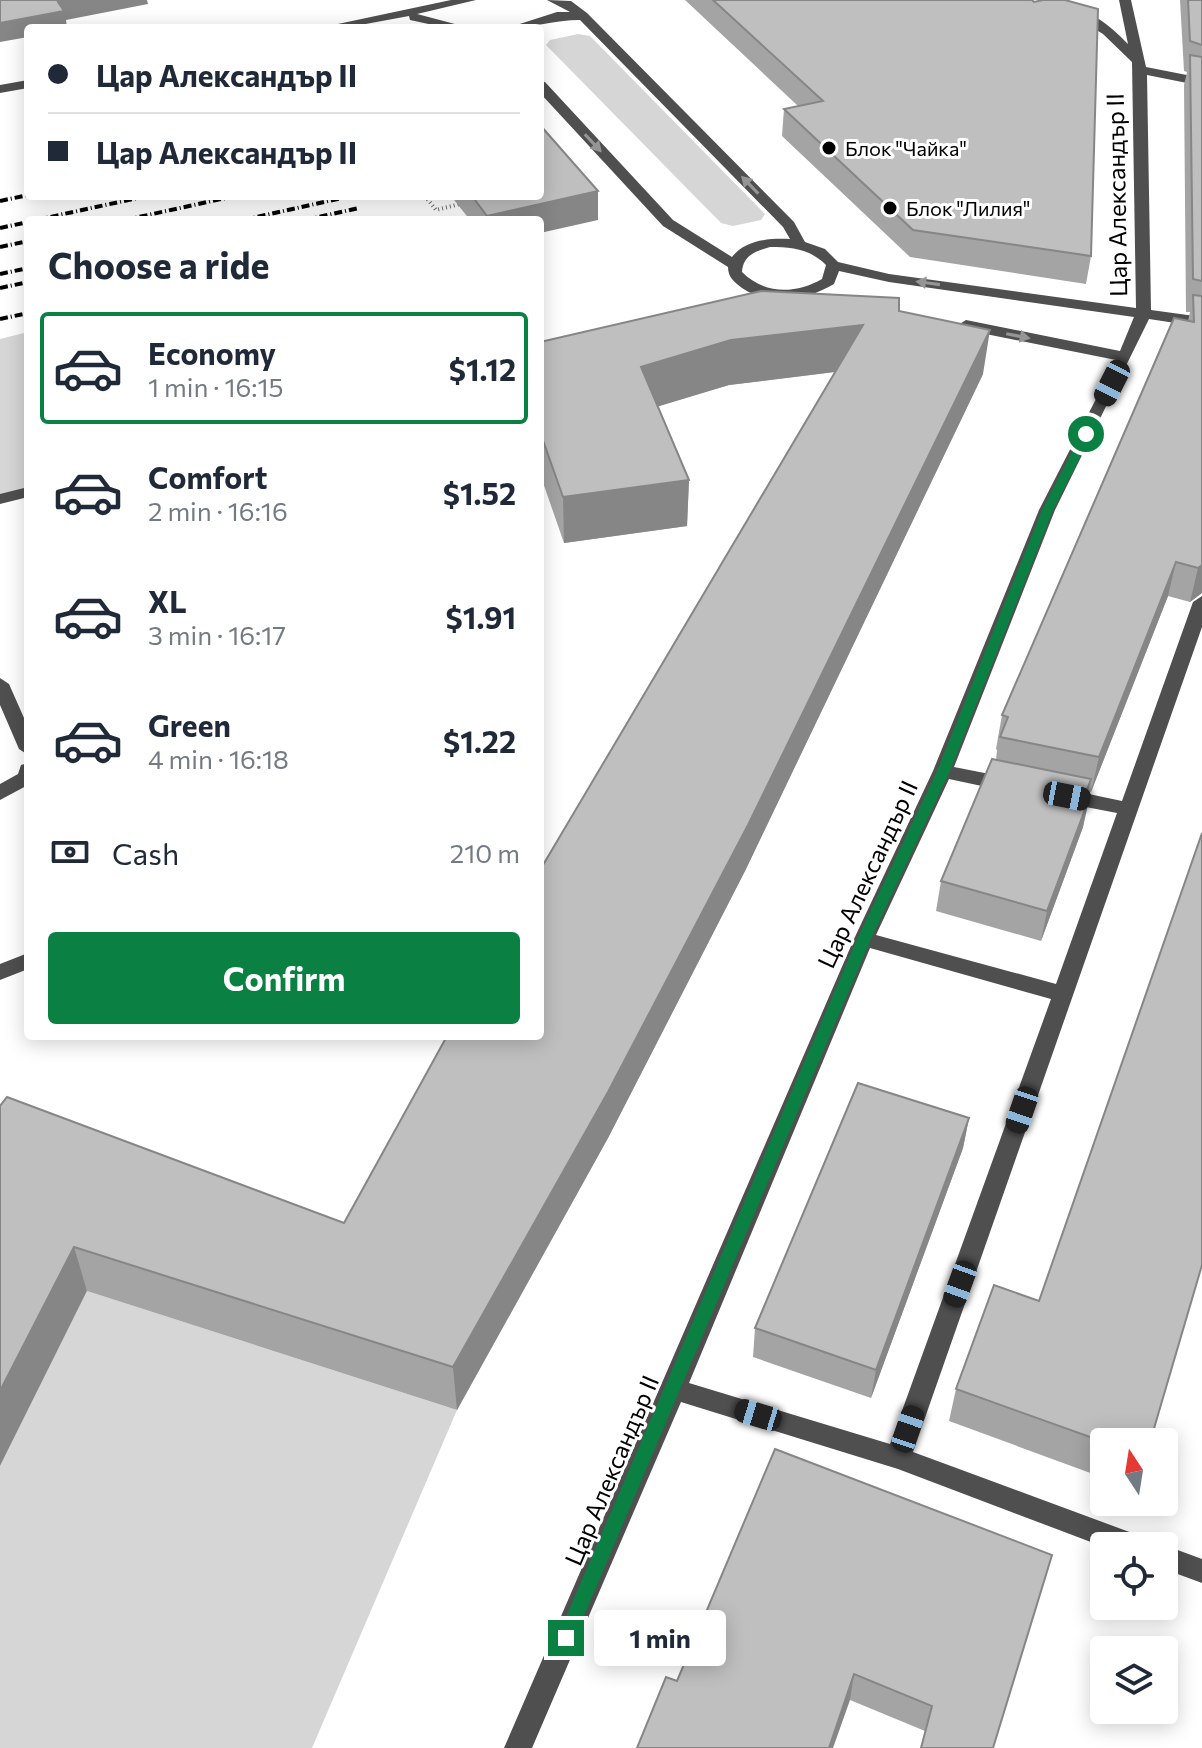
<!DOCTYPE html>
<meta charset="utf-8">
<style>
:root{--surface:#fff;--page:#f2f2f3;--text:#1f2937;--muted:#747a83;--line:#e0e1e3;--accent:#0b8043}
body{margin:0;font-family:Commissioner,sans-serif;background:var(--page);color:var(--text);height:100vh;display:flex;flex-direction:column;font-size:30px;white-space:nowrap}
*{box-sizing:border-box;margin:0}
p{font-size:26px;color:var(--muted)}
.icon{flex:none;width:44px;height:44px;fill:none;stroke:currentColor;stroke-width:2;stroke-linecap:round;stroke-linejoin:round}
.map{position:relative;flex:1;overflow:hidden}
.panel{position:absolute;left:24px;top:216px;width:520px;height:824px;display:flex;flex-direction:column;background:var(--surface);border-radius:8px;box-shadow:0 4px 20px #0003}
.panel>*{flex:none}
.top-card{position:absolute;left:24px;top:24px;width:520px;height:176px;border-radius:8px;box-shadow:0 4px 20px #0003;display:grid;align-content:center;height:176px;padding:0 24px;background:var(--surface)}
.needle{width:52px;rotate:348deg}
.fabs{position:absolute;left:1090px;top:1428px;display:grid;gap:16px}
.fabs a{display:grid;place-items:center;width:88px;height:88px;border-radius:8px;background:var(--surface);box-shadow:0 4px 20px #0003;font-size:40px}
.end{position:absolute;width:36px;height:36px;margin:-18px;border:10px solid #0b8043;background:#fff;box-shadow:0 0 0 4px #fff}
.from{border-radius:50%}
.bubble{position:absolute;height:56px;border-radius:8px;background:var(--surface);box-shadow:0 4px 20px #0003;font-size:26px;font-weight:700;line-height:56px;text-align:center}
.car{position:absolute;width:24px;height:48px;margin:-24px -12px;border-radius:10px;box-shadow:0 0 6px 2px #0007;background:linear-gradient(#222 24%,#8ab4d8 0 40%,#222 0 76%,#8ab4d8 0 86%,#222 0)}
.top-card b{display:flex;align-items:center;gap:28px;height:76px;font-size:30px}
.top-card b+b{border-top:2px solid var(--line)}
.top-card i{width:20px;height:20px;background:var(--text)}
ul{padding:0;list-style:none}
li{display:flex;align-items:center;gap:24px;height:112px;margin:0 16px 12px;padding:0 8px;border:4px solid transparent;border-radius:8px}
li div{flex:1}
li b{display:block;font-size:30px}
li em{font-style:normal;font-weight:700}
li.current{border-color:var(--accent)}
li>.icon{width:72px;height:72px;stroke-width:1.5}
h2{padding:0 24px;font-size:36px;line-height:96px}
.pay{display:flex;align-items:center;gap:20px;height:88px;padding:0 24px;font-size:30px}
.pay p{margin-inline-start:auto}
.action{display:flex;gap:16px;margin-top:auto;padding:16px 24px}
.action a{flex:1;height:92px;border-radius:8px;background:var(--accent);color:#fff;font-size:32px;font-weight:700;line-height:92px;text-align:center}
.map>svg:first-child{display:block}
.green{fill:#d6d6d6}
.lines{fill:none;stroke-linecap:round;stroke-linejoin:round}
.path{stroke:#717171;stroke-width:4;stroke-dasharray:1 3;stroke-linecap:butt}
.minor{fill:#4f4f4f;fill-rule:evenodd}
.rail{stroke:#000;stroke-width:4;stroke-dasharray:8 3 1 3;stroke-linecap:butt}
.wall{fill:#a4a4a4}
.shaded-wall{fill:#868686}
.building{fill:#bfbfbf;stroke:#868686;stroke-width:2}
.oneway{fill:#959595}
.route{fill:#0b8043}
.poi-dot{fill:#000;stroke:#fff;stroke-width:3}
.labels{text-anchor:middle;dominant-baseline:central;stroke-width:6;stroke-linejoin:round;paint-order:stroke}
.far-poi-label{font-size:20px;fill:#000;stroke:#fff;text-anchor:start}
.street-label{font-size:24px;fill:#000;stroke:#fff}
</style>
<div class="map">
<svg width="1202" height="1748" viewBox="0 0 1202 1748">
<rect width="100%" height="100%" fill="#fff"/>
<path class="green" d="M 578,34 L 590,36 L 765,214 L 761,220 L 733,226 L 721,223 L 546,45 L 550,40 Z
M 28,332 L 28,492 L 0,499 L 0,339 Z
M 87,1291 L 457,1410 L 312,1748 L 0,1748 L 0,1466 Z"/>
<g class="lines">
<path class="path" d="M 425,196 L 436,210 L 464,203"/>
<path class="minor" d="M 451,0 L 476,0 L 417,14 L 470,28 L 447,28 L 410,20 L 409,16 L 344,28 L 319,28 Z
M 547,0 L 571,1 L 587,13 L 794,222 L 805,242 L 825,249 L 838,262 L 889,274 L 1136,308 L 1132,62 L 1103,34 L 1047,0 C 1077,0 1107,22 1128,44 L 1119,0 L 1131,0 L 1146,67 L 1202,78 L 1202,86 L 1147,75 L 1151,310 L 1202,317 L 1202,327 L 1149,319 L 1055,510 L 954,767 L 1010,778 L 1020,785 L 1010,792 L 949,779 L 876,935 L 1056,984 L 1117,813 L 1065,803 L 1055,796 L 1065,789 L 1122,801 L 1193,602 L 1202,596 L 1202,627 L 913,1452 L 1143,1537 L 1147,1546 L 1104,1547 L 898,1469 L 681,1402 L 532,1748 L 504,1748 L 854,939 L 933,771 L 1039,510 L 1116,360 L 966,330 L 958,325 L 966,320 L 1120,351 L 1134,317 L 889,282 L 839,271 L 834,284 C 807,300 770,307 742,288 C 734,282 728,277 728,267 L 663,226 L 540,93 L 540,81 L 545,82 L 673,220 L 732,257 C 745,240 769,238 790,239 L 783,227 L 580,20 C 554,20 532,28 507,28 L 557,12 L 570,12 ZM 770,247 C 792,247 810,249 826,265 L 822,279 C 796,294 765,295 742,272 C 743,255 756,251 770,247 ZM 870,948 L 1051,999 L 890,1444 L 689,1383 Z
M 28,80 L 28,88 L 0,93 L 0,85 Z
M 28,487 L 28,497 L 0,504 L 0,494 Z
M 0,678 L 9,684 L 28,727 L 28,755 L 19,749 L 0,705 Z
M 28,763 L 28,785 L 0,800 L 0,784 L 18,774 L 21,765 Z
M 28,953 L 28,969 L 0,980 L 0,964 Z
M 1164,1545 L 1202,1559 L 1202,1583 L 1164,1569 L 1164,1546 L 1161,1546 Z"/>
<path class="rail" d="M 0,201 L 28,195
M 36,220 L 147,196
M 125,220 L 235,196
M 243,220 L 351,196
M 305,220 L 359,208
M 0,228 L 28,222
M 0,247 L 28,241
M 0,274 L 28,268
M 0,288 L 28,282
M 0,319 L 28,313"/>
</g>
<path class="wall" d="M 685,0 L 1032,0 L 1091,256 L 1086,284 L 910,257 L 782,136 L 784,109 L 798,106 Z
M 1180,0 L 1202,0 L 1202,593 L 1190,602 L 1168,596 L 1091,792 L 1088,791 L 1083,827 L 1041,941 L 936,911 L 941,881 L 996,760 L 997,750 L 996,749 L 1002,715 L 1188,321 L 1190,312 L 1186,312 L 1184,85 L 1187,72 L 1184,71 Z
M 598,191 L 598,220 L 470,220 L 451,196 L 540,196 Z
M 899,311 L 983,374 L 745,871 L 608,1138 L 457,1410 L 87,1291 L 0,1106 L 344,1223 L 835,372 L 729,385 L 657,406 L 689,480 L 687,526 L 564,543 L 540,474 L 540,342 Z
M 969,1118 L 963,1148 L 871,1398 L 753,1357 L 755,1328 Z
M 1039,1301 L 1104,1442 L 1104,1478 L 949,1421 L 956,1389 Z
M 775,1449 L 993,1748 L 925,1731 L 850,1700 L 677,1681 Z"/>
<path class="shaded-wall" d="M 67,0 L 147,0 L 148,4 L 66,20 L 67,28 L 28,28 L 28,37 L 0,42 L 0,23 L 58,2 Z
M 598,191 L 598,220 L 540,233 L 540,220 L 487,220 L 487,216 Z
M 863,325 L 858,369 L 729,385 L 640,412 L 641,367 L 731,340 Z
M 990,330 L 983,374 L 745,871 L 608,1138 L 457,1410 L 453,1367 Z
M 689,480 L 687,526 L 564,543 L 563,497 Z
M 1176,562 L 1168,596 L 1091,792 L 1099,757 Z
M 1202,565 L 1202,593 L 1190,602 L 1198,568 Z
M 1090,796 L 1083,827 L 1041,941 L 1047,911 Z
M 969,1118 L 963,1148 L 871,1398 L 876,1370 Z
M 74,1247 L 87,1291 L 0,1466 L 0,1391 Z
M 854,1674 L 850,1700 L 833,1748 L 829,1748 Z"/>
<path class="building" d="M 0,0 L 67,0 L 58,2 L 64,11 L 0,23 Z
M 713,0 L 1032,0 L 1034,2 L 1043,0 L 1065,0 L 1098,9 L 1091,256 L 913,230 L 784,109 L 823,101 Z
M 1188,0 L 1202,0 L 1202,45 L 1190,41 Z
M 1190,55 L 1202,57 L 1202,281 L 1193,279 Z
M 540,125 L 598,191 L 487,216 L 472,196 L 540,196 Z
M 761,291 L 899,298 L 899,311 L 990,330 L 748,825 L 608,1092 L 453,1367 L 74,1247 L 0,1391 L 0,1106 L 7,1097 L 344,1223 L 447,1036 L 540,1036 L 540,870 L 863,325 L 731,340 L 641,367 L 689,480 L 563,497 L 540,432 L 540,342 Z
M 1193,295 L 1202,296 L 1202,565 L 1198,568 L 1176,562 L 1099,757 L 1000,737 L 1008,717 L 1002,715 L 1174,318 L 1194,322 Z
M 992,759 L 1091,779 L 1085,795 L 1090,796 L 1047,911 L 941,881 Z
M 1202,833 L 1202,1265 L 1150,1442 L 1104,1442 L 956,1389 L 994,1285 L 1039,1301 Z
M 858,1083 L 969,1118 L 876,1370 L 755,1328 Z
M 775,1449 L 1052,1555 L 993,1748 L 921,1748 L 932,1706 L 854,1674 L 829,1748 L 637,1748 L 666,1677 L 677,1681 Z"/>
<defs><path id="oneway-solid" d="M-6-.8H1V-3.2L6.5 0L1 3.2V.8H-6Z" transform="scale(2)"/></defs>
<g class="oneway">
<use href="#oneway-solid" transform="translate(593 143) rotate(47)"/>
<use href="#oneway-solid" transform="translate(750 185) rotate(-134)"/>
<use href="#oneway-solid" transform="translate(928 283) rotate(-172)"/>
<use href="#oneway-solid" transform="translate(1018 336) rotate(11)"/>
</g>
<path class="route" d="M 1086,430 L 1092,434 L 1053,510 L 950,771 L 871,939 L 572,1644 L 566,1646 L 560,1644 L 557,1638 L 857,939 L 937,771 L 1042,510 L 1081,434 Z"/>
<g class="poi-dot">
<circle cx="829" cy="148" r="8"/>
<circle cx="890" cy="208" r="8"/>
</g>
<g class="labels">
<g class="far-poi-label">
<text x="845" y="148">Блок "Чайка"</text>
<text x="906" y="208">Блок "Лилия"</text>
</g>
<g class="street-label">
<text transform="translate(1116 195) rotate(-91)">Цар Александър II</text>
<text transform="translate(867 874) rotate(-65)">Цар Александър II</text>
<text transform="translate(611 1470) rotate(-67)">Цар Александър II</text>
</g>
</g>
</svg>
<div class="fabs">
<a><svg class="needle" viewBox="-14 -14 28 28"><path d="M0-13l5 13h-10z" fill="#e53935"/><path d="M0 13l5-13h-10z" fill="#747a83"/></svg></a>
<a><svg class="icon" aria-label="locate" viewBox="0 0 24 24"><circle cx="12" cy="12" r="6"/><path d="M12 2v4M12 18v4M2 12h4M18 12h4"/></svg></a>
<a><svg class="icon" aria-label="layers" viewBox="0 0 24 24"><path d="M12 4l9 5-9 5-9-5zM3 14l9 5 9-5"/></svg></a>
</div>
<i class="end from" style="left:1086px;top:434px"></i>
<i class="end" style="left:566px;top:1638px"></i>
<div class="bubble" style="left:594px;top:1610px;width:132px">1 min</div>
<i class="car" style="left:1112px;top:383px;rotate:207deg"></i>
<i class="car" style="left:1067px;top:796px;rotate:101deg"></i>
<i class="car" style="left:1022px;top:1110px;rotate:199deg"></i>
<i class="car" style="left:960px;top:1284px;rotate:200deg"></i>
<i class="car" style="left:758px;top:1415px;rotate:287deg"></i>
<i class="car" style="left:908px;top:1429px;rotate:19deg"></i>
<div class="top-card">
<b><i class="from"></i>Цар Александър II</b>
<b><i></i>Цар Александър II</b>
</div>
<section class="panel">
<h2>Choose a ride</h2>
<ul>
<li class="current"><svg class="icon" aria-label="car" viewBox="0 0 24 24"><path d="M5 17H2v-5l4-1 3-4h7l3 4 3 1v5h-3M9 17h6M6 11h13"/><circle cx="7" cy="17" r="2"/><circle cx="17" cy="17" r="2"/></svg><div><b>Economy</b><p>1 min · 16:15</p></div><em>$1.12</em></li>
<li><svg class="icon" aria-label="car" viewBox="0 0 24 24"><path d="M5 17H2v-5l4-1 3-4h7l3 4 3 1v5h-3M9 17h6M6 11h13"/><circle cx="7" cy="17" r="2"/><circle cx="17" cy="17" r="2"/></svg><div><b>Comfort</b><p>2 min · 16:16</p></div><em>$1.52</em></li>
<li><svg class="icon" aria-label="car" viewBox="0 0 24 24"><path d="M5 17H2v-5l4-1 3-4h7l3 4 3 1v5h-3M9 17h6M6 11h13"/><circle cx="7" cy="17" r="2"/><circle cx="17" cy="17" r="2"/></svg><div><b>XL</b><p>3 min · 16:17</p></div><em>$1.91</em></li>
<li><svg class="icon" aria-label="car" viewBox="0 0 24 24"><path d="M5 17H2v-5l4-1 3-4h7l3 4 3 1v5h-3M9 17h6M6 11h13"/><circle cx="7" cy="17" r="2"/><circle cx="17" cy="17" r="2"/></svg><div><b>Green</b><p>4 min · 16:18</p></div><em>$1.22</em></li>
</ul>
<div class="pay"><svg class="icon" aria-label="cash" viewBox="0 0 24 24"><path d="M3 7h18v10H3z"/><circle cx="12" cy="12" r="2"/></svg>Cash<p>210 m</p></div>
<div class="action"><a>Confirm</a></div>
</section>
</div>
